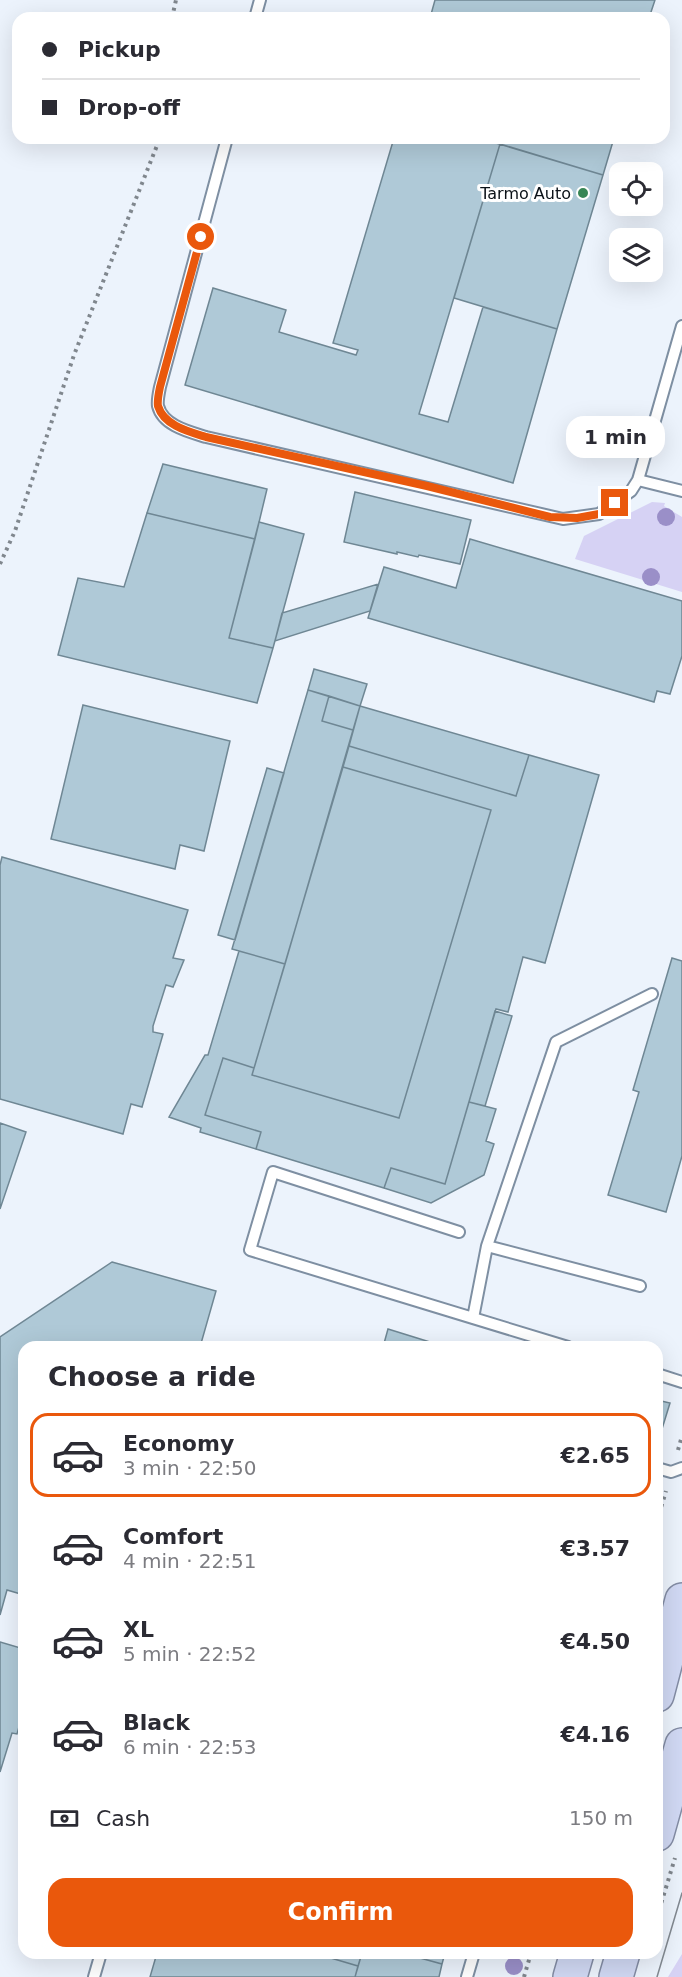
<!DOCTYPE html>
<meta charset="utf-8">
<style>
:root{--surface:#fff;--page:#f2f2f3;--text:#2b2b33;--muted:#7c7c81;--line:#e1e1e2;--accent:#ea580c}
body{margin:0;font-family:"DejaVu Sans",sans-serif;background:var(--page);color:var(--text);height:100vh;display:flex;flex-direction:column;font-size:22px;white-space:nowrap}
*{box-sizing:border-box;margin:0}
p{font-size:20px;color:var(--muted)}
.icon{flex:none;width:33px;height:33px;fill:none;stroke:currentColor;stroke-width:2;stroke-linecap:round;stroke-linejoin:round}
.map{position:relative;flex:1;overflow:hidden}
.drawer{position:absolute;left:18px;top:1341px;width:645px;height:618px;display:flex;flex-direction:column;background:var(--surface);border-radius:18px;box-shadow:0 6px 24px #0002}
.drawer>*{flex:none}
.top-card{position:absolute;left:12px;top:12px;width:658px;height:132px;border-radius:18px;box-shadow:0 6px 24px #0002;display:grid;align-content:center;height:132px;padding:0 30px;background:var(--surface)}
.controls{position:absolute;left:609px;top:162px;display:grid;gap:12px}
.controls a{display:grid;place-items:center;width:54px;height:54px;border-radius:12px;background:var(--surface);box-shadow:0 6px 24px #0002;font-size:30px}
.end{position:absolute;width:27px;height:27px;margin:-14px;border:8px solid #ea580c;background:#fff;box-shadow:0 0 0 3px #fff}
.from{border-radius:50%}
.bubble{position:absolute;height:42px;border-radius:18px;background:var(--surface);box-shadow:0 6px 24px #0002;font-size:20px;font-weight:700;line-height:42px;text-align:center}
.top-card b{display:flex;align-items:center;gap:21px;height:57px;font-size:22px}
.top-card b+b{border-top:2px solid var(--line)}
.top-card i{width:15px;height:15px;background:var(--text)}
ul{padding:0;list-style:none}
li{display:flex;align-items:center;gap:18px;height:84px;margin:0 12px 9px;padding:0 18px;border:3px solid transparent;border-radius:18px}
li div{flex:1}
li b{display:block;font-size:22px}
li em{font-style:normal;font-weight:700}
li.current{border-color:var(--accent)}
li>.icon{width:54px;height:54px;stroke-width:1.5}
h2{padding:0 30px;font-size:27px;line-height:72px}
.pay{display:flex;align-items:center;gap:15px;height:66px;padding:0 30px;font-size:22px}
.pay p{margin-inline-start:auto}
.button{display:flex;gap:12px;margin-top:auto;padding:12px 30px}
.button a{flex:1;height:69px;border-radius:18px;background:var(--accent);color:#fff;font-size:24px;font-weight:700;line-height:69px;text-align:center}
.map>svg:first-child{display:block}
.green{fill:#d6d2f4}
.building{fill:#afc9d7;stroke:#6f8794;stroke-width:1.5}
.lines{fill:none;stroke-linecap:round;stroke-linejoin:round}
.service-casing{stroke:#7e8fa2;stroke-width:14}
.trunk-casing{stroke:#838ca4;stroke-width:36}
.path{stroke:#80878e;stroke-width:4;stroke-dasharray:3 4.5;stroke-linecap:butt}
.service{stroke:#fff;stroke-width:10}
.trunk{stroke:#d0d8f3;stroke-width:33}
.tram{stroke:#828991;stroke-width:1.5}
.tree{fill:#9a8fc8}
.route{stroke:#ea580c;stroke-width:8}
.poi-dot{fill:#388655;stroke:#fff;stroke-width:2}
.labels{text-anchor:middle;dominant-baseline:central;stroke-width:6;stroke-linejoin:round;paint-order:stroke}
.poi-label{font-size:16px;fill:#0a1117;stroke:#fff;text-anchor:end}
</style>
<div class="map">
<svg width="682" height="1977" viewBox="0 0 682 1977">
<rect width="100%" height="100%" fill="#ecf3fc"/>
<path class="green" d="M 652,502 L 665,503 L 664,506 L 682,517 L 682,592 L 575,559 L 584,536 Z
M 682,1954 L 682,1977 L 668,1977 Z"/>
<path class="building" d="M 435,0 L 655,0 L 649,18 L 430,18 Z
M 394,138 L 479,138 L 500,144 L 419,414 L 448,422 L 483,307 L 557,329 L 513,483 L 185,385 L 213,288 L 286,310 L 279,332 L 356,355 L 358,350 L 333,343 Z
M 479,138 L 614,138 L 603,175 Z
M 500,144 L 603,175 L 557,329 L 454,298 Z
M 163,464 L 267,489 L 255,539 L 147,513 Z
M 355,492 L 471,520 L 460,564 L 419,555 L 418,557 L 397,552 L 397,554 L 344,542 Z
M 147,513 L 255,539 L 229,638 L 273,648 L 257,703 L 58,655 L 78,578 L 124,587 Z
M 259,522 L 304,534 L 273,648 L 229,638 Z
M 470,539 L 682,601 L 682,656 L 670,694 L 657,691 L 654,702 L 368,618 L 384,567 L 456,588 Z
M 378,584 L 370,611 L 275,641 L 282,613 Z
M 314,669 L 367,684 L 360,706 L 308,690 Z
M 308,690 L 329,696 L 322,721 L 353,730 L 285,964 L 232,949 Z
M 329,696 L 360,706 L 353,730 L 322,721 Z
M 83,705 L 230,741 L 204,851 L 180,845 L 175,869 L 51,839 Z
M 360,706 L 529,755 L 516,796 L 349,746 Z
M 349,746 L 516,796 L 529,755 L 599,775 L 545,963 L 523,957 L 508,1012 L 496,1009 L 445,1184 L 391,1168 L 384,1188 L 256,1149 L 261,1132 L 205,1115 L 223,1058 L 254,1068 L 252,1075 L 399,1118 L 491,810 L 343,767 Z
M 343,767 L 491,810 L 399,1118 L 252,1075 Z
M 267,768 L 284,773 L 235,940 L 218,935 Z
M 2,857 L 188,910 L 173,958 L 184,960 L 173,987 L 166,985 L 153,1026 L 153,1032 L 163,1034 L 142,1107 L 131,1104 L 123,1134 L 0,1099 L 0,865 Z
M 239,951 L 285,964 L 254,1068 L 223,1058 L 205,1115 L 261,1132 L 256,1149 L 200,1132 L 201,1128 L 169,1117 L 205,1055 L 208,1055 Z
M 672,958 L 682,961 L 682,1156 L 666,1212 L 608,1195 L 639,1092 L 633,1090 Z
M 495,1011 L 512,1016 L 485,1106 L 469,1102 Z
M 469,1102 L 496,1109 L 486,1141 L 494,1144 L 484,1175 L 431,1203 L 384,1188 L 391,1168 L 445,1184 Z
M 0,1123 L 26,1132 L 0,1209 Z
M 112,1262 L 216,1291 L 200,1347 L 173,1347 L 159,1343 L 158,1347 L 24,1347 L 24,1595 L 7,1590 L 0,1615 L 0,1337 Z
M 388,1329 L 446,1347 L 383,1347 Z
M 657,1400 L 670,1403 L 662,1429 L 657,1428 Z
M 0,1642 L 24,1649 L 24,1709 L 17,1734 L 12,1733 L 0,1772 Z
M 157,1953 L 325,1953 L 324,1956 L 358,1966 L 355,1977 L 150,1977 Z
M 325,1953 L 362,1953 L 358,1966 L 324,1956 Z
M 362,1953 L 402,1953 L 442,1964 L 439,1977 L 355,1977 Z
M 402,1953 L 445,1953 L 442,1964 Z"/>
<g class="lines">
<defs>
<path id="service" d="M 255,18 L 260,0
M 227,138 L 160,387 C 159,392 157,401 158,406 C 163,426 190,432 206,437 L 563,519 L 599,514 L 631,491 L 638,480 L 682,491
M 638,480 L 682,326
M 459,1232 L 273,1172 L 250,1250 L 568,1347
M 487,1246 L 640,1286
M 473,1318 L 487,1246 L 556,1042 L 652,994
M 657,1374 L 682,1382
M 657,1468 L 671,1472 L 682,1468
M 94,1977 L 101,1953
M 467,1977 L 474,1953"/>
<path id="trunk" d="M 657,1695 L 682,1600
M 657,1834 L 682,1745
M 570,1977 L 577,1953
M 616,1977 L 623,1953"/>
</defs>
<use href="#service" class="service-casing"/>
<use href="#trunk" class="trunk-casing"/>
<path class="path" d="M 172,18 L 176,0
M 0,564 L 15,531 L 74,355 L 160,138
M 678,1450 L 682,1436
M 657,1521 L 666,1491
M 657,1917 L 675,1858
M 524,1977 L 531,1953"/>
<use href="#service" class="service"/>
<use href="#trunk" class="trunk"/>
<path class="tram" d="M 657,1977 L 682,1893"/>
</g>
<g class="tree">
<circle cx="666" cy="517" r="9"/>
<circle cx="651" cy="577" r="9"/>
<circle cx="514" cy="1966" r="9"/>
</g>
<g class="lines">
<path class="route" d="M 201,237 L 160,387 C 159,392 157,401 158,406 C 164,426 190,432 206,437 L 427,486 L 550,517 L 577,518 L 599,514 L 615,503"/>
</g>
<circle class="poi-dot" cx="583" cy="193" r="6"/>
<g class="labels">
<g class="poi-label">
<text x="571" y="193">Tarmo Auto</text>
</g>
</g>
</svg>
<div class="controls">
<a><svg class="icon" aria-label="locate" viewBox="0 0 24 24"><circle cx="12" cy="12" r="6"/><path d="M12 2v4M12 18v4M2 12h4M18 12h4"/></svg></a>
<a><svg class="icon" aria-label="layers" viewBox="0 0 24 24"><path d="M12 4l9 5-9 5-9-5zM3 14l9 5 9-5"/></svg></a>
</div>
<i class="end from" style="left:201px;top:237px"></i>
<i class="end" style="left:615px;top:503px"></i>
<div class="bubble" style="left:566px;top:416px;width:99px">1 min</div>
<div class="top-card">
<b><i class="from"></i>Pickup</b>
<b><i></i>Drop-off</b>
</div>
<section class="drawer">
<h2>Choose a ride</h2>
<ul>
<li class="current"><svg class="icon" aria-label="car" viewBox="0 0 24 24"><path d="M5 17H2v-5l4-1 3-4h7l3 4 3 1v5h-3M9 17h6M6 11h13"/><circle cx="7" cy="17" r="2"/><circle cx="17" cy="17" r="2"/></svg><div><b>Economy</b><p>3 min · 22:50</p></div><em>€2.65</em></li>
<li><svg class="icon" aria-label="car" viewBox="0 0 24 24"><path d="M5 17H2v-5l4-1 3-4h7l3 4 3 1v5h-3M9 17h6M6 11h13"/><circle cx="7" cy="17" r="2"/><circle cx="17" cy="17" r="2"/></svg><div><b>Comfort</b><p>4 min · 22:51</p></div><em>€3.57</em></li>
<li><svg class="icon" aria-label="car" viewBox="0 0 24 24"><path d="M5 17H2v-5l4-1 3-4h7l3 4 3 1v5h-3M9 17h6M6 11h13"/><circle cx="7" cy="17" r="2"/><circle cx="17" cy="17" r="2"/></svg><div><b>XL</b><p>5 min · 22:52</p></div><em>€4.50</em></li>
<li><svg class="icon" aria-label="car" viewBox="0 0 24 24"><path d="M5 17H2v-5l4-1 3-4h7l3 4 3 1v5h-3M9 17h6M6 11h13"/><circle cx="7" cy="17" r="2"/><circle cx="17" cy="17" r="2"/></svg><div><b>Black</b><p>6 min · 22:53</p></div><em>€4.16</em></li>
</ul>
<div class="pay"><svg class="icon" aria-label="cash" viewBox="0 0 24 24"><path d="M3 7h18v10H3z"/><circle cx="12" cy="12" r="2"/></svg>Cash<p>150 m</p></div>
<div class="button"><a>Confirm</a></div>
</section>
</div>
